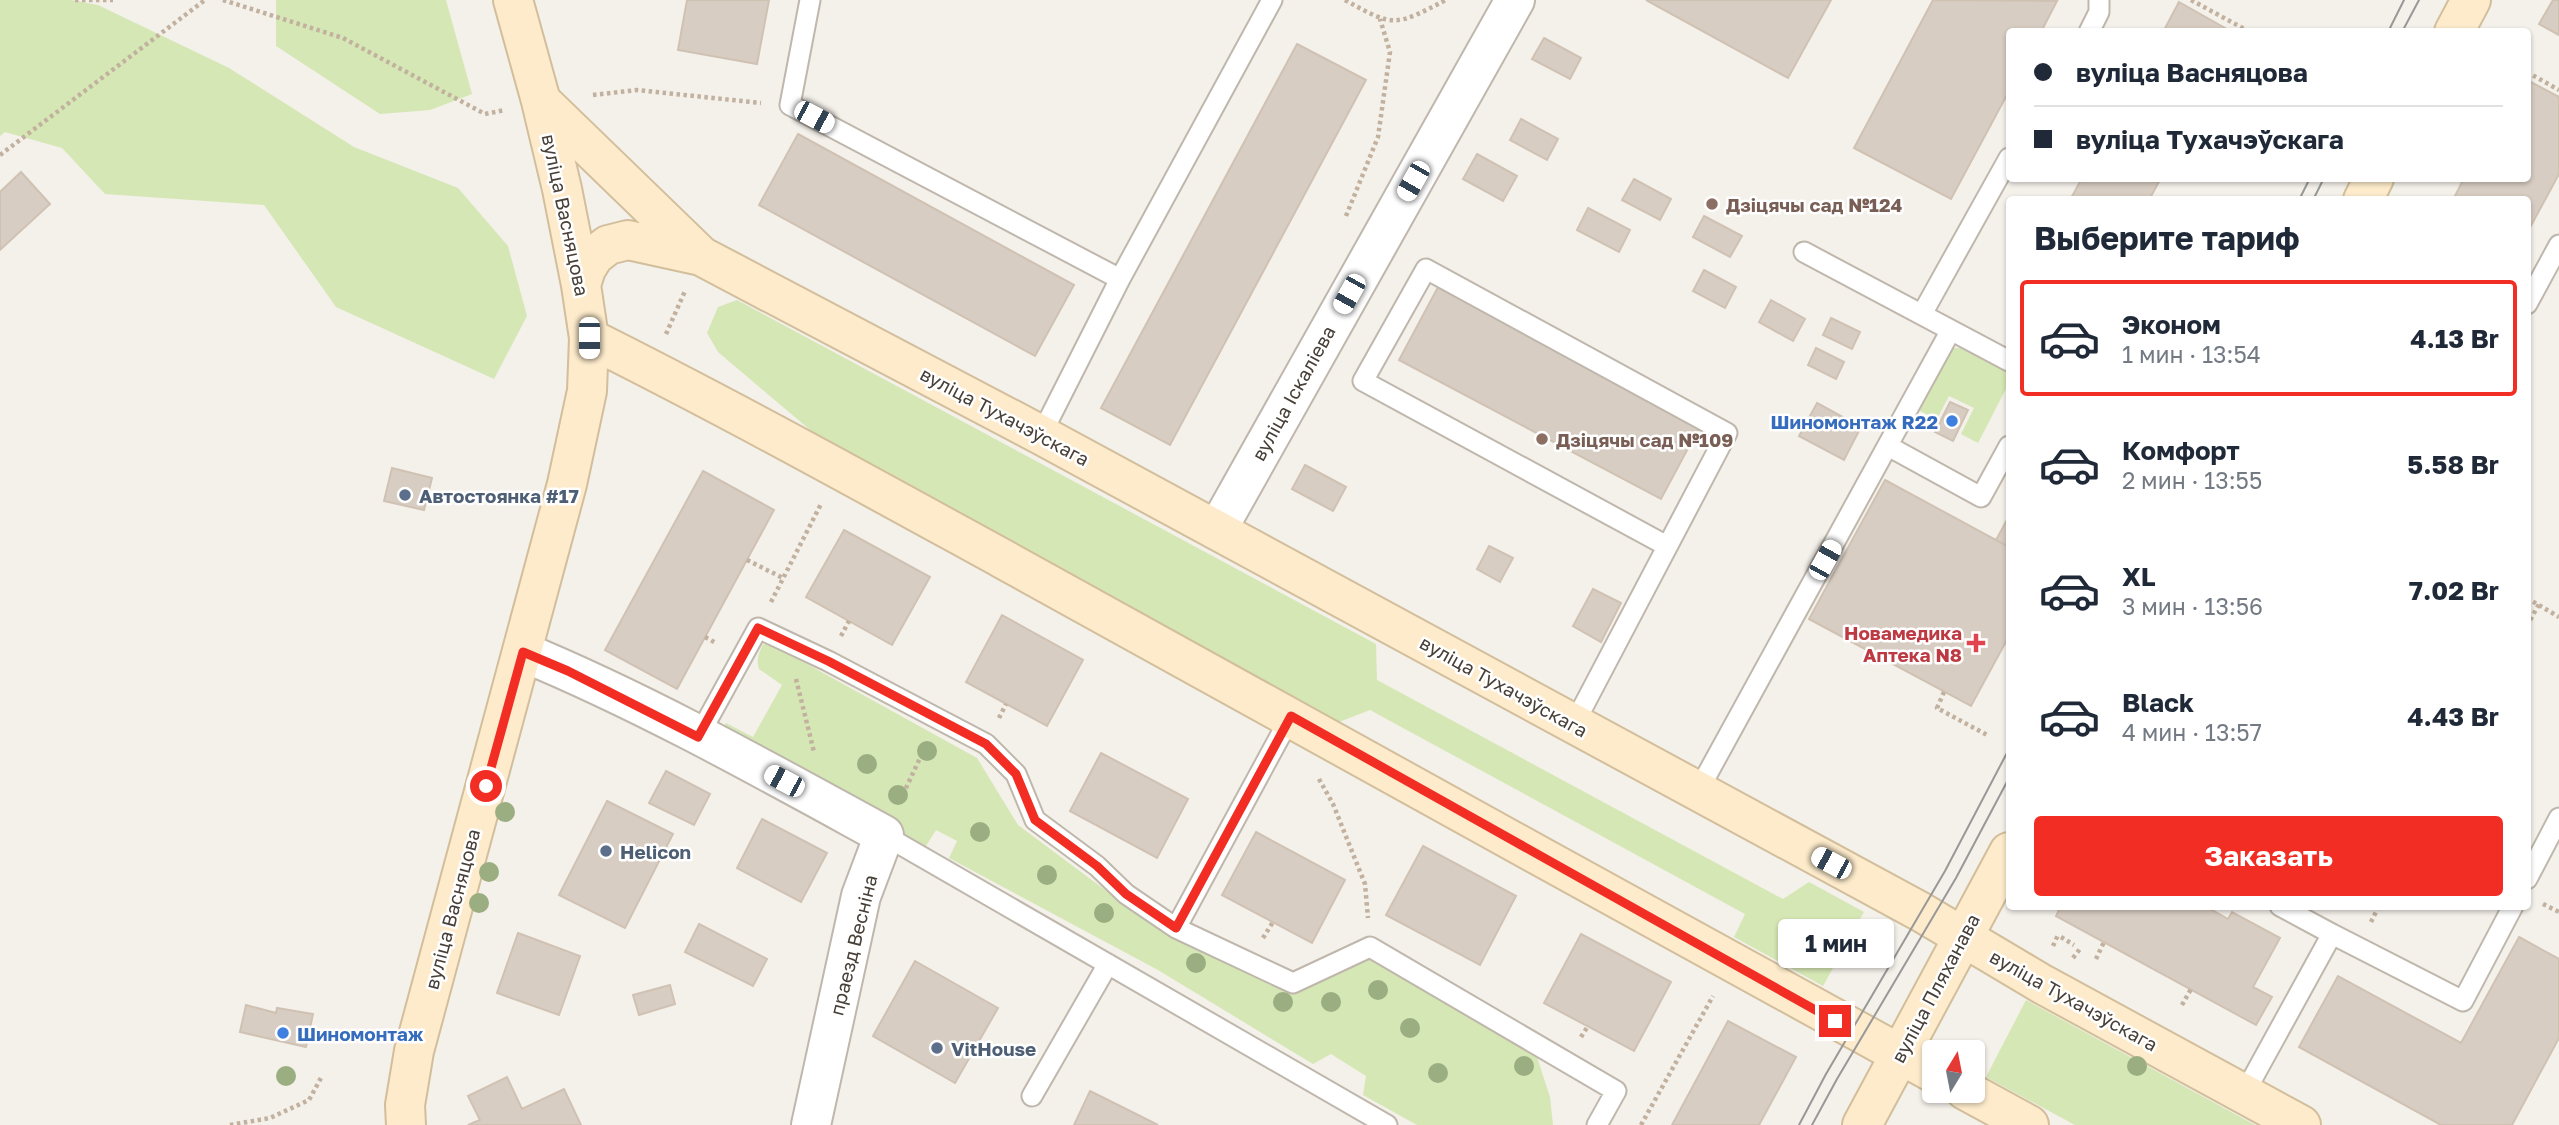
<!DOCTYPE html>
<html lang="ru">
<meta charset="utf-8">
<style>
:root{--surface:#fff;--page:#f6f6f7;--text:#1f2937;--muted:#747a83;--line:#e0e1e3;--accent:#f22d23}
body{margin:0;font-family:"Golos Text",sans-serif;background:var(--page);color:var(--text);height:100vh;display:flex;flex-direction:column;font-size:26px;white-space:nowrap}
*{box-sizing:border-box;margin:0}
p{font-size:23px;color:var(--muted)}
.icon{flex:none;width:38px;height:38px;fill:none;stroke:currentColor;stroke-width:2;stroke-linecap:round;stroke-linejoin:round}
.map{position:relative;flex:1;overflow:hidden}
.drawer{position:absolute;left:2006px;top:196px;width:525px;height:714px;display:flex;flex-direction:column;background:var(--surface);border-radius:7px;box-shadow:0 2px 5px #0004}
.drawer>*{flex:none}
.guide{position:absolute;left:2006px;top:28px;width:525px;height:154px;border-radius:7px;box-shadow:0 2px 5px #0004;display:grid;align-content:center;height:154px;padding:0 28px;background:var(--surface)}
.needle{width:46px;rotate:10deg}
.controls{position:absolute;left:1922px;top:1040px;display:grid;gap:14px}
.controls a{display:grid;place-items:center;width:63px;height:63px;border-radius:7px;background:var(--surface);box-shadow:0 2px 5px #0004;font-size:35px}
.end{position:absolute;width:32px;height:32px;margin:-16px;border:9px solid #f22d23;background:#fff;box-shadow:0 0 0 4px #fff}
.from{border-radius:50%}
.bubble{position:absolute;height:49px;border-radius:7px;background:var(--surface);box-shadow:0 2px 5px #0004;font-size:23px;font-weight:700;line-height:49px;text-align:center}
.car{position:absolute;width:21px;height:42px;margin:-21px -10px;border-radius:9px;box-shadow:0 0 5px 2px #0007;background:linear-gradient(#fff 24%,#345 0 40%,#fff 0 76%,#345 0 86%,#fff 0)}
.guide b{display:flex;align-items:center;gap:24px;height:66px;font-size:26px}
.guide b+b{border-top:2px solid var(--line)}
.guide i{width:18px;height:18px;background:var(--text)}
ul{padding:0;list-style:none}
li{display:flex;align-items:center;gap:21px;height:116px;margin:0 14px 10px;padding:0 14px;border:4px solid transparent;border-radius:7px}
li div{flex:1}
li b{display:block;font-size:26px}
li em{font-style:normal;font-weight:700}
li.on{border-color:var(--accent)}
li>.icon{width:63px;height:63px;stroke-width:1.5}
h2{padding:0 28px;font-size:32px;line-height:84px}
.primary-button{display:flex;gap:14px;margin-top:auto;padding:14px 28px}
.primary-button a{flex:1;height:80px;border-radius:7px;background:var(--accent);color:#fff;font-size:28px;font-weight:700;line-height:80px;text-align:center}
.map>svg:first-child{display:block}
.green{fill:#d5e7b4}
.building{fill:#d8cdc2;stroke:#d0c2b3;stroke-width:2}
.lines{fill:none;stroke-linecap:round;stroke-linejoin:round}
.lane-casing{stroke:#bfb7ac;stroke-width:23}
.street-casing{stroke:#bfb7ac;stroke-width:42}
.secondary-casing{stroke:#d2be9b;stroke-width:42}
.path{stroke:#c1b19e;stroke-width:4.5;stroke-dasharray:3.5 3.5;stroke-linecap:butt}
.lane{stroke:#fff;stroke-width:19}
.street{stroke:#fff;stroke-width:38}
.secondary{stroke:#fdebcb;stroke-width:38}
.tram{stroke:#989898;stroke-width:2}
.tree{fill:#9aae82}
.route{stroke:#f22d23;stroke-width:9}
.education-dot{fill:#8d6e63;stroke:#fff;stroke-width:2.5}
.shop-dot{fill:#3f7fe0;stroke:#fff;stroke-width:2.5}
.service-dot{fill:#5c6f8a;stroke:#fff;stroke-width:2.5}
.health-dot{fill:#e0444e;stroke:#fff;stroke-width:2.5}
.labels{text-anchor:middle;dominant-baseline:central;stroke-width:5;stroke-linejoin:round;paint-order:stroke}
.education-label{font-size:19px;font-weight:bold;fill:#785e54;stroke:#fff;text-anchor:start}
.street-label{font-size:19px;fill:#484038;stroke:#fff}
.shop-label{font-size:19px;font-weight:bold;fill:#366cbe;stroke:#fff;text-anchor:end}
.service-label{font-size:19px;font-weight:bold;fill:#4e5e75;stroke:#fff;text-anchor:start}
.health-label{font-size:19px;font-weight:bold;fill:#be3a42;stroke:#fff;text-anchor:end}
</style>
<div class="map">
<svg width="2559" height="1125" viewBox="0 0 2559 1125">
<rect width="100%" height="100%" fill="#f4f0ea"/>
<path class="green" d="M 0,0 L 71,0 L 98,5 L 229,68 L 354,147 L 458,188 L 508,246 L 527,316 L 494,379 L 336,307 L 264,205 L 105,194 L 62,148 L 5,132 L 0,136 Z
M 276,0 L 446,0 L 472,94 L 430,110 L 380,114 L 276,46 Z
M 737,300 L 1376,644 L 1377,680 L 1783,899 L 1809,882 L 1864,912 L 1823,986 L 1734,937 L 1745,914 L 1370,710 L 1339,722 L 815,434 L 718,352 L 707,333 L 718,307 Z
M 1953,348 L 1965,348 L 2006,371 L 2009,383 L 1978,443 L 1961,434 L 1974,408 L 1949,396 L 1937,419 L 1916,409 L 1943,357 Z
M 769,643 L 977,758 L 1018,825 L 1148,922 L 1289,991 L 1370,956 L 1536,1054 L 1550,1097 L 1553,1125 L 1417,1125 L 1363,1095 L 1366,1076 L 1331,1054 L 1313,1064 L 1158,970 L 949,858 L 957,841 L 936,830 L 926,846 L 719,735 L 726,723 L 753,737 L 782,685 L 759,669 C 756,659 759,653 763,644 Z
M 2026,1000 L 2255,1125 L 2075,1125 L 1986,1077 Z"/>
<path class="building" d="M 687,0 L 769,0 L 757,64 L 678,50 Z
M 1646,0 L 1831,0 L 1788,78 Z
M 1933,0 L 2057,1 L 2041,32 L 2009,32 L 2009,91 L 1951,199 L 1854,148 Z
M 2553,0 L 2559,0 L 2559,35 L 2539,24 Z
M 2179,2 L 2232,32 L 2163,32 Z
M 1544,38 L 1581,58 L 1570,79 L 1532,59 Z
M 1297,44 L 1366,80 L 1170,445 L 1101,408 Z
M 2527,80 L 2559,97 L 2559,174 L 2527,233 L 2527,200 L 2453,200 L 2464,178 L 2527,178 Z
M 1521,119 L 1558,139 L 1547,160 L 1510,140 Z
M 798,134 L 1074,285 L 1035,356 L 759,205 Z
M 1477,154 L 1517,176 L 1503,201 L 1463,179 Z
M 21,172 L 50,204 L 0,250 L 0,192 Z
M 2082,178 L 2161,178 L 2149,200 L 2070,200 Z
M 1634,179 L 1671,199 L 1660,220 L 1622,200 Z
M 1588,208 L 1630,230 L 1619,252 L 1577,230 Z
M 1704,216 L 1742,236 L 1730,257 L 1693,237 Z
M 1704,270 L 1736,287 L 1725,308 L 1693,291 Z
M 1438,287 L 1700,426 L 1661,499 L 1399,360 Z
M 1771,300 L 1805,319 L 1793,341 L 1759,322 Z
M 1831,318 L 1860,332 L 1852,349 L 1823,335 Z
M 1816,348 L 1844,362 L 1836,379 L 1808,365 Z
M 1950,402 L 1968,410 L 1953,441 L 1935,432 Z
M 1817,403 L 1861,427 L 1844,460 L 1799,436 Z
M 1305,465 L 1346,487 L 1333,511 L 1292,489 Z
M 392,468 L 432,478 L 424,510 L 384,501 Z
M 703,471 L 774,510 L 677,689 L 605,650 Z
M 1885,480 L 2009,547 L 2009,636 L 1971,706 L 1809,619 Z
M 2009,516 L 2009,547 L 1996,540 Z
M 844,530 L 930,577 L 892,645 L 806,597 Z
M 1489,546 L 1513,558 L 1500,582 L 1477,569 Z
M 1593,589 L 1621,603 L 1601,642 L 1573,626 Z
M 1002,615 L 1083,660 L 1047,726 L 966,682 Z
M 1101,753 L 1188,799 L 1157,858 L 1070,811 Z
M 666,771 L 710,794 L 694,825 L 649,803 Z
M 607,801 L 673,834 L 625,928 L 559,895 Z
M 762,819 L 827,853 L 801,902 L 737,868 Z
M 1256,832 L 1345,880 L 1312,943 L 1222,895 Z
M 1423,846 L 1516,896 L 1480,965 L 1386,915 Z
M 2061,906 L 2205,906 L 2228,919 L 2232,912 L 2280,938 L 2253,987 L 2272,997 L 2256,1025 L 2056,916 Z
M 699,924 L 767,959 L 753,986 L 685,952 Z
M 518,933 L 580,956 L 559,1015 L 497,993 Z
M 1581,934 L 1671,982 L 1634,1051 L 1544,1003 Z
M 2519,937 L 2559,959 L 2559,1038 L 2512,1125 L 2441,1125 L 2299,1047 L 2338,976 L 2461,1043 Z
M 915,961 L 998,1008 L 955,1083 L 873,1036 Z
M 670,985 L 675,1004 L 639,1015 L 633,995 Z
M 246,1005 L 276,1013 L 277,1008 L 313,1014 L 306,1047 L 240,1032 Z
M 1728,1021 L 1796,1057 L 1759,1125 L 1672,1125 Z
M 507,1077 L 522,1109 L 564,1089 L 581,1125 L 468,1125 L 480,1120 L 468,1096 Z
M 1090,1091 L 1158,1125 L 1074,1125 Z"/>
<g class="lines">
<defs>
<path id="lane" d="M 810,0 L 790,105 L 1120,279
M 2089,32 L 2099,12 L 2099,0
M 1804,252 L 2009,361
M 2527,304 L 2559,245
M 1922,314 L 2009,158
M 1041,435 L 1120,279 L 1272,0
M 1888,446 L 1981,497 L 2009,446
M 1291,716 L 1176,928 L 1293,983 L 1370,947 L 1616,1091 L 1597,1125
M 1574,724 L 1727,433 L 1426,269 L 1363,381 L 1667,546
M 698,737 L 758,628 L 828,661 L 986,744 L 1016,774 L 1035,820 L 1097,866 L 1126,894 L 1176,928
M 1698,791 L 1951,330
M 884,835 L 1387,1125
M 2527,879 L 2559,818
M 2280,906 L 2332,934
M 2244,1094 L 2332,934 L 2463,1001 L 2513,906
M 1032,1096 L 1108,964"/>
<path id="street" d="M 1217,530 L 1515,0
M 523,652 C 646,703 767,771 884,835 L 861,896 L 811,1125"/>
<path id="secondary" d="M 2454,32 L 2471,0
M 541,101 L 699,254
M 2363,200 L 2374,178
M 581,285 L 586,269 L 594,256 L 608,245 L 628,240 L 701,256 L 1041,435 L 1921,912 L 2042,984 L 2301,1125
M 589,338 C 729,408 866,484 1003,559 C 1315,729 1622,904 1934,1073
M 1965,1090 L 2029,1125
M 406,1125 L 405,1105 L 414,1051 L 567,484 L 587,391 L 589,338 L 581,285 L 562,189 L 541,101 L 513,0
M 1862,1125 L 2009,852"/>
</defs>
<use href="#lane" class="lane-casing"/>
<use href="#street" class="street-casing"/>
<use href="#secondary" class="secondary-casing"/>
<path class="path" d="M 75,0 L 113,0
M 223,0 L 343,38 L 485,114 L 505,110
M 1345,0 C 1395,28 1395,26 1446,0
M 2191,0 L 2250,32
M 2527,72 L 2559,90
M 593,95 L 637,90 L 761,103
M 0,155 L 205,0
M 1346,216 L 1378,137 L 1390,52 L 1380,19
M 666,334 L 685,291
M 747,560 L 783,578
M 2527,598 L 2559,617
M 771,602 L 821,504
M 2527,626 L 2539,604
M 841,636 L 849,621
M 705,637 L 716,643
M 796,679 L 814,752
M 1944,692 L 1937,708 L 1989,736
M 999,718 L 1006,704
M 1319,779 L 1333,804 L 1365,884 L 1368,918
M 900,801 L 926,745
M 2543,904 L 2559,912
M 2371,922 L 2379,906
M 2061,937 L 2074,945
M 1263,938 L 1273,922
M 2053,946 L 2058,935
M 2073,958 L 2080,949
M 2096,959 L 2104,942
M 2182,1005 L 2191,989
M 1581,1037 L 1588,1026
M 230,1125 L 270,1118 L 309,1100 L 322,1076
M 1641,1125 L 1713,996"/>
<use href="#lane" class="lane"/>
<use href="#street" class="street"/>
<use href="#secondary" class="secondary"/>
<path class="tram" d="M 2388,32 L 2404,0
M 2402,32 L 2419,0
M 2299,200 L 2310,178
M 2313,200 L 2324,178
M 1799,1125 L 1826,1074 L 1945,871 L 2009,749
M 1812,1125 L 1837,1079 L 1956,878 L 2009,778"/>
</g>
<g class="tree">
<circle cx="927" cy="751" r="10"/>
<circle cx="867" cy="764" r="10"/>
<circle cx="898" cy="795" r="10"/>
<circle cx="505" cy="812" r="10"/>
<circle cx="980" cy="832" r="10"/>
<circle cx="489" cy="872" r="10"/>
<circle cx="1047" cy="875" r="10"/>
<circle cx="479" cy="903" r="10"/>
<circle cx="1104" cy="913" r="10"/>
<circle cx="1196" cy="963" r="10"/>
<circle cx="1378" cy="990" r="10"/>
<circle cx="1283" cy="1002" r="10"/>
<circle cx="1331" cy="1002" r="10"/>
<circle cx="1410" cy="1028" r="10"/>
<circle cx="1524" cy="1066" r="10"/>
<circle cx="2137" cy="1066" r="10"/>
<circle cx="1438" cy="1073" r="10"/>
<circle cx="286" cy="1076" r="10"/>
</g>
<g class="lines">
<path class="route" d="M 486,786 L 523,652 L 568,671 L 698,737 L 758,628 L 828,661 L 986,744 L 1016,774 L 1035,820 L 1097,866 L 1126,894 L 1176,928 L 1291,716 L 1835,1021"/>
</g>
<g class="education-dot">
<circle cx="1712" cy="204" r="7"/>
<circle cx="1542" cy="439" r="7"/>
</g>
<g class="shop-dot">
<circle cx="1952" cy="421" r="7"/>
<circle cx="283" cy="1033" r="7"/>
</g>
<g class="service-dot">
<circle cx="405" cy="495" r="7"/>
<circle cx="606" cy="851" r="7"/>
<circle cx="937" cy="1048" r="7"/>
</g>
<path class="health-dot" d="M1972.5 632.5h7v7h7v7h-7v7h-7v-7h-7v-7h7z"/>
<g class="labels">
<g class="education-label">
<text x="1726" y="204">Дзіцячы сад №124</text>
<text x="1556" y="439">Дзіцячы сад №109</text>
</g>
<g class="street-label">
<text transform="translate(566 215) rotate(78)">вуліца Васняцова</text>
<text transform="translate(1293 393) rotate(-61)">вуліца Іскаліева</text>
<text transform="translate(1005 416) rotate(28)">вуліца Тухачэўскага</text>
<text transform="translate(1504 686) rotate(29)">вуліца Тухачэўскага</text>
<text transform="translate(452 909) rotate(-75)">вуліца Васняцова</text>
<text transform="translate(853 945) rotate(-76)">праезд Весніна</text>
<text transform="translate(1935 988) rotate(-62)">вуліца Пляханава</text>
<text transform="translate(2074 1000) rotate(29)">вуліца Тухачэўскага</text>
</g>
<g class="shop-label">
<text x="1938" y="421">Шиномонтаж R22</text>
<text x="297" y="1033" text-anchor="start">Шиномонтаж</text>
</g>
<g class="service-label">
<text x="419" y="495">Автостоянка #17</text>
<text x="620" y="851">Helicon</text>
<text x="951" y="1048">VitHouse</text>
</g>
<g class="health-label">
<text x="1962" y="632">Новамедика<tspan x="1962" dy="22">Аптека N8</tspan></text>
</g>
</g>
</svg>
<div class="controls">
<a><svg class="needle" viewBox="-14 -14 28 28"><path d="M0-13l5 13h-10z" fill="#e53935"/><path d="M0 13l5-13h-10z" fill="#747a83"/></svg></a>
</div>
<i class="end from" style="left:486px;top:786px"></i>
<i class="end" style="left:1835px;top:1021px"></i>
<div class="bubble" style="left:1778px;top:919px;width:116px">1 мин</div>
<i class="car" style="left:814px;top:117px;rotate:118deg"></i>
<i class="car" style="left:1413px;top:181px;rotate:210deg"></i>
<i class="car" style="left:1349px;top:294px;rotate:209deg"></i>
<i class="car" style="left:589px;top:338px;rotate:180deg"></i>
<i class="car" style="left:1825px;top:560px;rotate:29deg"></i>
<i class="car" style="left:784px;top:781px;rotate:298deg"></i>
<i class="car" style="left:1831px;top:863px;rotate:298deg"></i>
<div class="guide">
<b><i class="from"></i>вуліца Васняцова</b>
<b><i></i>вуліца Тухачэўскага</b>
</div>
<section class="drawer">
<h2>Выберите тариф</h2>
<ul>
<li class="on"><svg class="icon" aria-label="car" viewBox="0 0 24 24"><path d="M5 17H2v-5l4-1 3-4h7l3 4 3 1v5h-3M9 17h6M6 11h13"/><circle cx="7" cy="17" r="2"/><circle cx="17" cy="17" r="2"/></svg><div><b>Эконом</b><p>1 мин · 13:54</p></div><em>4.13 Br</em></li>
<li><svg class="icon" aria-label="car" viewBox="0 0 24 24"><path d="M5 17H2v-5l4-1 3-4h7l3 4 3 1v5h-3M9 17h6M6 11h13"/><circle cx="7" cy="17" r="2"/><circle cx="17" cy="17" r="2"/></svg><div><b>Комфорт</b><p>2 мин · 13:55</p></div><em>5.58 Br</em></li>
<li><svg class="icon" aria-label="car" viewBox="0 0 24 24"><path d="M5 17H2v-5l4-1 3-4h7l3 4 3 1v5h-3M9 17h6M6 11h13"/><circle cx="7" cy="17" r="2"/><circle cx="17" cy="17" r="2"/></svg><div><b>XL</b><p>3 мин · 13:56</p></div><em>7.02 Br</em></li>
<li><svg class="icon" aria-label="car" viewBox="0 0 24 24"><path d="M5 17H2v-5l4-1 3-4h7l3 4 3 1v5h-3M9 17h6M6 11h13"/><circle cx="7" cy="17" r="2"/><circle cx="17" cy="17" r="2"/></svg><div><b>Black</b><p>4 мин · 13:57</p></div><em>4.43 Br</em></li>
</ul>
<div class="primary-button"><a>Заказать</a></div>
</section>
</div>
